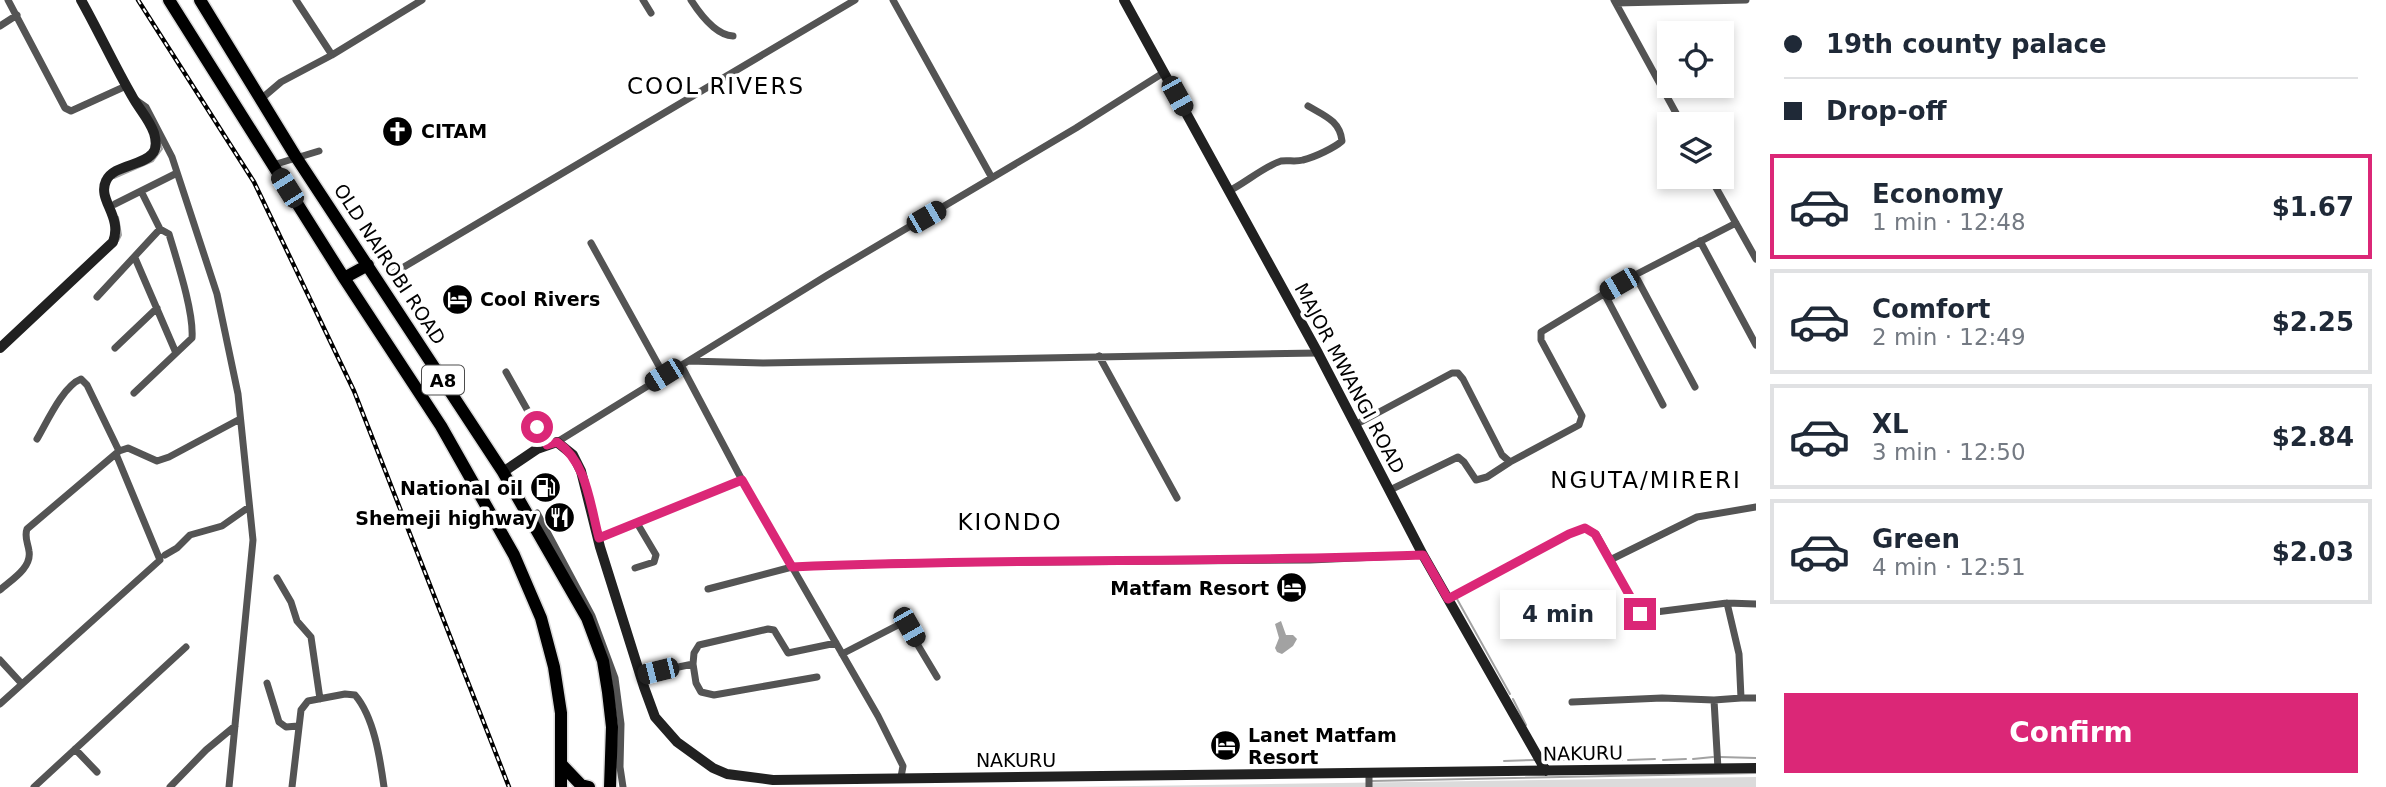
<!DOCTYPE html>
<meta charset="utf-8">
<style>
:root{--surface:#fff;--page:#f6f6f7;--text:#1f2937;--muted:#747a83;--line:#e0e1e3;--accent:#db2777}
body{margin:0;font-family:"DejaVu Sans",sans-serif;background:var(--page);color:var(--text);height:100vh;display:flex;flex-direction:column;font-size:26px;white-space:nowrap}
*{box-sizing:border-box;margin:0}
p{font-size:23px;color:var(--muted)}
.icon{flex:none;width:38px;height:38px;fill:none;stroke:currentColor;stroke-width:2;stroke-linecap:round;stroke-linejoin:round}
.map{position:relative;flex:1;overflow:hidden}
.panel{display:flex;flex-direction:column;background:var(--surface);width:630px}
.panel>*{flex:none}
.banner{display:grid;align-content:center;height:154px;padding:0 28px;background:var(--surface)}
.controls{position:absolute;left:1657px;top:21px;display:grid;gap:14px}
.controls a{display:grid;place-items:center;width:77px;height:77px;border-radius:0px;background:var(--surface);box-shadow:0 4px 10px #0003;font-size:35px}
.end{position:absolute;width:32px;height:32px;margin:-16px;border:9px solid #db2777;background:#fff;box-shadow:0 0 0 4px #fff}
.from{border-radius:50%}
.bubble{position:absolute;height:49px;border-radius:0px;background:var(--surface);box-shadow:0 4px 10px #0003;font-size:23px;font-weight:700;line-height:49px;text-align:center}
.car{position:absolute;width:21px;height:42px;margin:-21px -10px;border-radius:9px;box-shadow:0 0 5px 2px #0007;background:linear-gradient(#222 24%,#8ab4d8 0 40%,#222 0 76%,#8ab4d8 0 86%,#222 0)}
.banner b{display:flex;align-items:center;gap:24px;height:66px;font-size:26px}
.banner b+b{border-top:2px solid var(--line)}
.banner i{width:18px;height:18px;background:var(--text)}
ul{padding:0;list-style:none}
li{display:flex;align-items:center;gap:21px;height:105px;margin:0 14px 10px;padding:0 14px;border:4px solid var(--line);border-radius:0px}
li div{flex:1}
li b{display:block;font-size:26px}
li em{font-style:normal;font-weight:700}
li.current{border-color:var(--accent)}
li>.icon{width:63px;height:63px;stroke-width:1.5}
.cta{display:flex;gap:14px;margin-top:auto;padding:14px 28px}
.cta a{flex:1;height:80px;border-radius:0px;background:var(--accent);color:#fff;font-size:28px;font-weight:700;line-height:80px;text-align:center}
main{display:flex;flex:1;min-height:0}
.map>svg:first-child{display:block}
.green{fill:#dbdbdb}
.water{fill:#a2a2a2}
.lines{fill:none;stroke-linecap:round;stroke-linejoin:round}
.stream{stroke:#a2a2a2;stroke-width:2}
.highway-casing{stroke:#dbdbdb;stroke-width:15}
.street{stroke:#545454;stroke-width:7}
.secondary{stroke:#212121;stroke-width:10}
.highway{stroke:#000;stroke-width:12}
.rail-casing{stroke:#000;stroke-width:4.5}
.rail{stroke:#fff;stroke-width:2;stroke-dasharray:5;stroke-linecap:butt}
.route{stroke:#db2777;stroke-width:9}
.labels{text-anchor:middle;dominant-baseline:central;stroke-width:7;stroke-linejoin:round;paint-order:stroke}
.shield{fill:#fff;stroke:#4c4c4c;stroke-width:2}
.shield-label{font-size:18px;font-weight:bold;fill:#000}
.poi-label{font-size:19px;font-weight:bold;fill:#000;stroke:#fff;text-anchor:start}
.street-label{font-size:19px;fill:#000;stroke:#fff}
.quarter-label{font-size:23px;letter-spacing:2px;fill:#000;stroke:#fff}
</style>
<main>
<div class="map">
<svg width="1756" height="787" viewBox="0 0 1756 787">
<rect width="100%" height="100%" fill="#fff"/>
<path class="green" d="M 1756,777 L 1756,787 L 1067,787 Z"/>
<path class="water" d="M 1281,621 L 1286,635 L 1293,635 L 1297,639 L 1293,646 L 1282,654 L 1277,652 L 1275,648 L 1279,638 L 1275,624 Z"/>
<g class="lines">
<path class="stream" d="M 114,178 L 153,161 L 162,149 L 160,143
M 118,217 L 121,235 L 118,241
M 1457,599 L 1510,694
M 1513,699 L 1526,725
M 1720,757 L 1756,758
M 1693,759 L 1713,757
M 1547,760 L 1622,760
M 1628,760 L 1655,759
M 1663,760 L 1686,759
M 1504,761 L 1535,760
M 1372,781 L 1756,773"/>
<defs>
<path id="highway" d="M 169,0 L 344,278 L 441,426 L 514,555 L 541,618 L 554,667 L 561,713 L 561,787
M 200,0 L 296,157 L 503,472 L 587,618 L 603,661 L 608,692 L 612,727 L 610,787
M 344,278 L 368,265
M 562,765 L 581,785 L 589,787"/>
</defs>
<use href="#highway" class="highway-casing"/>
<path class="street" d="M 8,0 L 65,108 L 71,111 L 126,86
M 296,0 L 332,55
M 643,0 L 651,13
M 691,0 C 700,14 715,35 733,36
M 893,0 L 992,178
M 1614,0 L 1682,124
M 1616,3 L 1746,0
M 0,26 L 17,15
M 261,99 L 281,82 L 332,55 L 422,0
M 136,100 L 146,107 L 172,157 L 217,294 L 238,394 L 253,540 L 229,787
M 273,165 L 319,151
M 1710,177 L 1756,259
M 1229,191 C 1245,183 1265,166 1281,161 C 1288,160 1296,162 1303,160 C 1315,157 1334,148 1342,141 C 1340,121 1325,116 1308,106
M 115,204 L 177,173
M 1700,241 L 1756,345
M 591,243 L 664,375
M 135,258 L 176,353
M 392,274 L 855,0
M 1635,275 L 1695,387
M 1604,293 L 1663,405
M 97,297 L 160,229
M 115,348 L 157,308
M 1099,356 L 1177,498
M 689,361 L 763,363 L 1318,353
M 681,365 L 742,480 L 878,716 L 903,766 L 901,777
M 506,372 L 547,445
M 134,393 L 192,338 C 194,312 177,261 169,234 L 160,229 L 141,191
M 1355,425 L 1452,373 L 1458,373 L 1463,379 L 1502,455 L 1510,462 L 1579,425 L 1582,416 L 1541,340 L 1541,332 L 1635,275 L 1736,223
M 37,439 C 47,422 63,386 81,379 L 87,385 L 119,451
M 557,442 L 826,276 L 1076,128 L 1163,73
M 1390,490 L 1458,457 L 1464,462 L 1476,480 L 1487,477 L 1510,462
M 537,513 L 592,616 L 615,678 L 621,724 L 620,767 L 623,787
M 599,538 L 742,480
M 165,555 L 177,548 L 190,535 L 222,526 L 249,507
M 1610,560 L 1697,517 L 1756,507
M 635,568 L 654,562 L 656,555 L 637,523
M 277,578 L 291,602 L 297,621 L 311,637 L 320,699
M 708,589 L 792,567 L 899,563 L 1310,560 L 1423,555
M 0,590 C 11,580 32,568 29,551 C 28,543 24,537 27,529 L 119,451 L 128,448 L 157,461 L 169,457 L 240,419
M 1448,599 L 1569,534 L 1585,528 L 1596,534 L 1640,614 L 1727,603 L 1756,604
M 1727,603 L 1739,654 L 1741,698 L 1756,698
M 842,654 L 904,622 L 937,677
M 0,660 L 22,684
M 693,664 L 696,683 L 701,692 L 714,695 L 817,677
M 640,675 L 693,664 L 694,653 L 699,645 L 768,629 L 774,630 L 788,653 L 836,643
M 267,683 L 279,722 L 286,727 L 298,726
M 1714,700 L 1718,769
M 1572,702 L 1662,698 L 1714,700 L 1741,698
M 0,704 L 160,560 L 116,454
M 75,749 L 97,772
M 34,787 L 186,647
M 170,787 L 206,750 L 235,726
M 292,787 L 301,710 L 308,701 L 345,694 L 355,695 C 374,717 380,758 384,787
M 1369,787 L 1369,773"/>
<path class="secondary" d="M 1124,0 L 1318,353 L 1423,555 L 1546,771
M 0,348 L 113,242 C 123,216 97,200 106,181 C 113,165 142,166 152,154 C 157,149 156,140 154,133 C 149,119 139,109 132,96 C 114,65 99,32 81,0
M 503,472 L 537,449 L 557,442 L 573,455 L 581,471 L 600,547 L 644,687 L 655,717 L 677,742 L 713,768 L 727,774 L 773,780 L 1756,768"/>
<use href="#highway" class="highway"/>
<defs>
<path id="rail" d="M 138,0 L 254,182 L 354,391 L 509,787"/>
</defs>
<use href="#rail" class="rail-casing"/>
<use href="#rail" class="rail"/>
</g>
<g class="lines">
<path class="route" d="M 537,427 L 547,445 L 557,442 C 587,462 590,505 599,538 L 742,480 L 792,567 C 1002,558 1213,563 1423,555 L 1448,599 L 1569,534 L 1585,528 L 1595,534 L 1640,614"/>
</g>
<defs>
<symbol id="church-disc" viewBox="-11 -11 22 22"><circle r="9.5" fill="#000" stroke="#fff"/><path d="M-1.2-6h2.4v3.5h3.3v2.4h-3.3V6h-2.4V-.1h-3.3v-2.4h3.3Z" fill="#fff"/></symbol>
<symbol id="hotel-disc" viewBox="-11 -11 22 22"><circle r="9.5" fill="#000" stroke="#fff"/><path d="M-6-4.5h1.5V1H6V5H4.5V3h-9V5H-6ZM-4 0a1.8 1.8 0 1 1 3.6 0ZM.5 0V-2.5h3Q6-2.5 6 0Z" fill="#fff"/></symbol>
<symbol id="fuel-disc" viewBox="-11 -11 22 22"><circle r="9.5" fill="#000" stroke="#fff"/><path d="M-5.5-6h7V0h2V4h1.3V-2.5L3-4.5l.8-.8L6-3V5H2.5V1h-1V6h-7ZM-4.2-4.7v3.2H.2V-4.7Z" fill="#fff"/></symbol>
<symbol id="restaurant-disc" viewBox="-11 -11 22 22"><circle r="9.5" fill="#000" stroke="#fff"/><path d="M-5-6h1v4h1v-4h1v4h1v-4h1v5L-1.5 .5V6h-2V.5L-5-1ZM5-6V6H3V1.5H1.5Q1.5-4 5-6Z" fill="#fff"/></symbol>
</defs>
<g fill-rule="evenodd">
<use href="#church-disc" x="380" y="114" width="35" height="35"/>
<use href="#hotel-disc" x="440" y="282" width="35" height="35"/>
<use href="#fuel-disc" x="528" y="470" width="35" height="35"/>
<use href="#restaurant-disc" x="542" y="500" width="35" height="35"/>
<use href="#hotel-disc" x="1274" y="570" width="35" height="35"/>
<use href="#hotel-disc" x="1208" y="728" width="35" height="35"/>
</g>
<g class="labels">
<rect class="shield" x="422" y="365.5" width="42" height="29" rx="5"/>
<g class="shield-label">
<text x="443" y="380">A8</text>
</g>
<g class="poi-label">
<text x="421" y="131">CITAM</text>
<text x="480" y="299">Cool Rivers</text>
<text x="523" y="488" text-anchor="end">National oil</text>
<text x="537" y="518" text-anchor="end">Shemeji highway</text>
<text x="1269" y="588" text-anchor="end">Matfam Resort</text>
<text x="1248" y="735">Lanet Matfam<tspan x="1248" dy="22">Resort</tspan></text>
</g>
<g class="street-label">
<text transform="translate(390 264) rotate(57)">OLD NAIROBI ROAD</text>
<text transform="translate(1350 378) rotate(62)">MAJOR MWANGI ROAD</text>
<text transform="translate(1583 753) rotate(-1)">NAKURU</text>
<text x="1016" y="760">NAKURU</text>
</g>
<g class="quarter-label">
<text x="716" y="86">COOL RIVERS</text>
<text x="1646" y="480">NGUTA/MIRERI</text>
<text x="1010" y="522">KIONDO</text>
</g>
</g>
</svg>
<div class="controls">
<a><svg class="icon" aria-label="locate" viewBox="0 0 24 24"><circle cx="12" cy="12" r="6"/><path d="M12 2v4M12 18v4M2 12h4M18 12h4"/></svg></a>
<a><svg class="icon" aria-label="layers" viewBox="0 0 24 24"><path d="M12 4l9 5-9 5-9-5zM3 14l9 5 9-5"/></svg></a>
</div>
<i class="end from" style="left:537px;top:427px"></i>
<i class="end" style="left:1640px;top:614px"></i>
<div class="bubble" style="left:1500px;top:590px;width:116px">4 min</div>
<i class="car" style="left:1177px;top:96px;rotate:151deg"></i>
<i class="car" style="left:287px;top:188px;rotate:328deg"></i>
<i class="car" style="left:926px;top:217px;rotate:60deg"></i>
<i class="car" style="left:1619px;top:284px;rotate:240deg"></i>
<i class="car" style="left:664px;top:375px;rotate:238deg"></i>
<i class="car" style="left:909px;top:627px;rotate:150deg"></i>
<i class="car" style="left:658px;top:671px;rotate:256deg"></i>
</div>
<section class="panel">
<div class="banner">
<b><i class="from"></i>19th county palace</b>
<b><i></i>Drop-off</b>
</div>
<ul>
<li class="current"><svg class="icon" aria-label="car" viewBox="0 0 24 24"><path d="M5 17H2v-5l4-1 3-4h7l3 4 3 1v5h-3M9 17h6M6 11h13"/><circle cx="7" cy="17" r="2"/><circle cx="17" cy="17" r="2"/></svg><div><b>Economy</b><p>1 min · 12:48</p></div><em>$1.67</em></li>
<li><svg class="icon" aria-label="car" viewBox="0 0 24 24"><path d="M5 17H2v-5l4-1 3-4h7l3 4 3 1v5h-3M9 17h6M6 11h13"/><circle cx="7" cy="17" r="2"/><circle cx="17" cy="17" r="2"/></svg><div><b>Comfort</b><p>2 min · 12:49</p></div><em>$2.25</em></li>
<li><svg class="icon" aria-label="car" viewBox="0 0 24 24"><path d="M5 17H2v-5l4-1 3-4h7l3 4 3 1v5h-3M9 17h6M6 11h13"/><circle cx="7" cy="17" r="2"/><circle cx="17" cy="17" r="2"/></svg><div><b>XL</b><p>3 min · 12:50</p></div><em>$2.84</em></li>
<li><svg class="icon" aria-label="car" viewBox="0 0 24 24"><path d="M5 17H2v-5l4-1 3-4h7l3 4 3 1v5h-3M9 17h6M6 11h13"/><circle cx="7" cy="17" r="2"/><circle cx="17" cy="17" r="2"/></svg><div><b>Green</b><p>4 min · 12:51</p></div><em>$2.03</em></li>
</ul>
<div class="cta"><a>Confirm</a></div>
</section>
</main>
